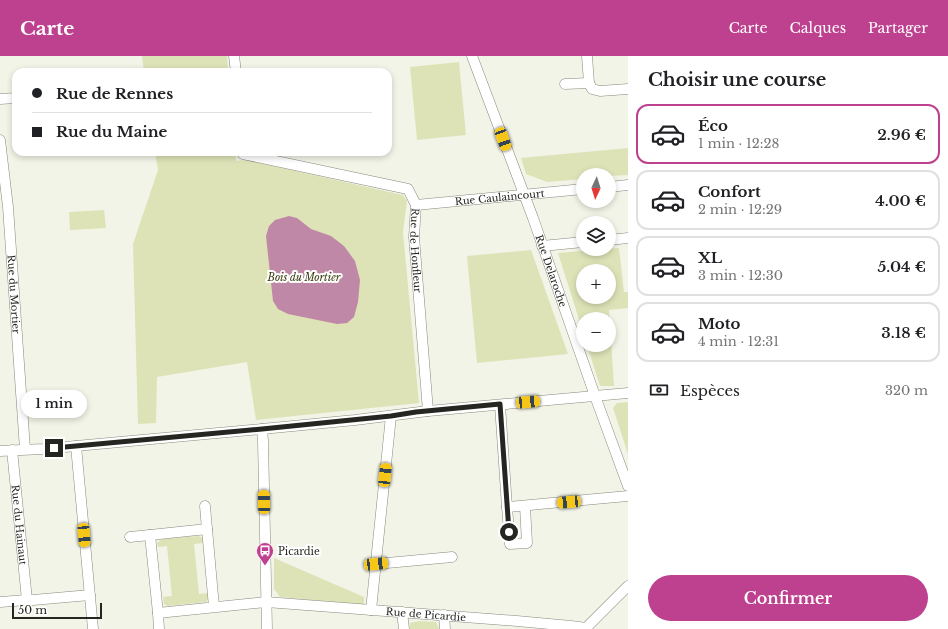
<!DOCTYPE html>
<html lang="fr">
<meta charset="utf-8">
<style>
:root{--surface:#fff;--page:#f6f6f6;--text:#202124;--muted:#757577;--line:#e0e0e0;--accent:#be418f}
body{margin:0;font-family:"Libre Baskerville",serif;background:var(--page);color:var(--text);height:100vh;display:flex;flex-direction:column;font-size:15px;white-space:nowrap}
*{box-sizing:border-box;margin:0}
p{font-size:13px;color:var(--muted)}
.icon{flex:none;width:22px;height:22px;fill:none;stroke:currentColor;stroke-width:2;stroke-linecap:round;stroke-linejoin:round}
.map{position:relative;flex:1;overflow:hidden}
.sheet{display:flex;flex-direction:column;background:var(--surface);width:320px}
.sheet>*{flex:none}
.guide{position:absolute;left:12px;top:12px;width:380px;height:88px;border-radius:12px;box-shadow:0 2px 6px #0003;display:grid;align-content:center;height:88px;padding:0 20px;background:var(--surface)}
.needle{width:26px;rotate:184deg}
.fabs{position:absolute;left:576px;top:112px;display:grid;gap:8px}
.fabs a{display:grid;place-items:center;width:40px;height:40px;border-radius:50%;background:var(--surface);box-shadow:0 2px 6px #0003;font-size:20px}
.scale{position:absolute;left:12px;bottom:10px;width:90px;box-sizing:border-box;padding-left:4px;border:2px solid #252621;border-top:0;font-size:11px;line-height:14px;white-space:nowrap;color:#252621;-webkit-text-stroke:3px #fff;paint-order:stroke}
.end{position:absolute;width:18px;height:18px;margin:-9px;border:5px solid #252621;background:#fff;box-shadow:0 0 0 2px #fff}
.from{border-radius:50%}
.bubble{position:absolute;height:28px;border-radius:14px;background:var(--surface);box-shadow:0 2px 6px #0003;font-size:13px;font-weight:600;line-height:28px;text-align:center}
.car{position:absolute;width:12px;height:24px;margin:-12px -6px;border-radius:5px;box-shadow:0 0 3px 1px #0007;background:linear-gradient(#f5c518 24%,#345 0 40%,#f5c518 0 76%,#345 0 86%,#f5c518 0)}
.guide b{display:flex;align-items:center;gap:14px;height:38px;font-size:15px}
.guide b+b{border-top:1px solid var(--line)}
.guide i{width:10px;height:10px;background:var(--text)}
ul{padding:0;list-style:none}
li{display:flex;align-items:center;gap:12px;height:60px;margin:0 8px 6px;padding:0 12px;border:2px solid var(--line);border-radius:12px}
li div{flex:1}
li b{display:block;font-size:15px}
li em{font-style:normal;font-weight:600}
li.selected{border-color:var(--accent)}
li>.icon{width:36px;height:36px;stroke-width:1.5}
h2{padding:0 20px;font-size:18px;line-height:48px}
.pay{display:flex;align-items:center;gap:10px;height:44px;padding:0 20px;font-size:15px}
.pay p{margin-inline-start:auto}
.cta{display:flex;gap:8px;margin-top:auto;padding:8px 20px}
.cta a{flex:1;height:46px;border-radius:24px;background:var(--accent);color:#fff;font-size:16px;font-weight:600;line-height:46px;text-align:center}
header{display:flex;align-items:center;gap:24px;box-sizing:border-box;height:56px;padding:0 20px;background:var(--accent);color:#fff}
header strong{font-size:19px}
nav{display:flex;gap:22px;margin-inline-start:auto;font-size:14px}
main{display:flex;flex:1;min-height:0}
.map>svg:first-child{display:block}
.green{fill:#dee3b7;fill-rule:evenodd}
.water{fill:#bf88a6}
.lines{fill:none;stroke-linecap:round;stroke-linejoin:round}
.minor-casing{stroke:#87897d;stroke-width:11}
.minor{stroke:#fff;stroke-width:10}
.route{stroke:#252621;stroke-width:5}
.labels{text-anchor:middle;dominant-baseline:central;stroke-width:4;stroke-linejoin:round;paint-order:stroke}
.street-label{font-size:10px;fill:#252621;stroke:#fff}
.park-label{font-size:10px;font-style:italic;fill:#37390c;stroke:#fff}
.poi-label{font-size:10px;fill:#252621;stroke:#fff;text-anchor:start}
</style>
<header>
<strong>Carte</strong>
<nav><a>Carte</a><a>Calques</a><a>Partager</a></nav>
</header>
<main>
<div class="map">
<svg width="628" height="573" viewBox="0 0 628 573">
<rect width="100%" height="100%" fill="#f2f4e7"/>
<path class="green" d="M 142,0 L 227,0 L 228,16 L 144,16 Z
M 459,6 L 466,79 L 417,84 L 410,11 Z
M 628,92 L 628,119 L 609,120 L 609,119 L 583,119 L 583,123 L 547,126 L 526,118 L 521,102 Z
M 155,96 L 235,96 L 236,105 L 246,104 L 403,139 L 407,145 L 403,176 L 419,347 L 256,364 L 247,306 L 157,321 L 156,367 L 138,368 L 133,188 L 158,114 Z
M 104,154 L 106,172 L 70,174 L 69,156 Z
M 619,192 L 624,236 L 628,236 L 628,252 L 609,254 L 614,330 L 600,330 L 587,289 L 609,289 L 609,263 L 583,263 L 583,276 L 558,197 ZM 583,215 L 609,215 L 609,241 L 583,241 Z
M 531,194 L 568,298 L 477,307 L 467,200 Z
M 628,346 L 628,398 L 613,352 L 617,347 Z
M 198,480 L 203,482 L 203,487 L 194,488 L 199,538 L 209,537 L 209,542 L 206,546 L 168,550 L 164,548 L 163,541 L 172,540 L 167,490 L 158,491 L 157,487 L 162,483 Z
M 274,502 L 364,541 L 364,549 L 280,541 L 274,533 Z
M 420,565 L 436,566 L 439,573 L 410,573 L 410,567 Z"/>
<path class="water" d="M 289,160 L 297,162 L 311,173 L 331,180 L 344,190 L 355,205 L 360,224 L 358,246 L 354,261 L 347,267 L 337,268 L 288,258 L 278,253 L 273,245 L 266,180 L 269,170 L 275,164 Z"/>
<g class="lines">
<defs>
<g id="minor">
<path d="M 234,0 L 236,16"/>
<path id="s1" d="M 472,0 L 533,162 L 595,340 L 628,430"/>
<path d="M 587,0 L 589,27"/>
<path d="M 565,28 L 589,27 L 592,33 L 600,35 L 628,33"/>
<path d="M 0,43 L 16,42"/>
<path id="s2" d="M 0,84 L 8,151 L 25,393"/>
<path id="s3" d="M 243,96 L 243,98 L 408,133 L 416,149 L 414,181 L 428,355"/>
<path d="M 609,131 L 628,129"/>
<path id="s4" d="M 416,149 L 583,133"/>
<path d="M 609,184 L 628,182"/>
<path d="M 542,190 L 583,186"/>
<path d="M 500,349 L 507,451 L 628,440"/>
<path d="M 262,373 L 263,385 L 267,573"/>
<path d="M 76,390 L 93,573"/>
<path id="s5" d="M 12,394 L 27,544"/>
<path d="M 0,395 L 43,393 L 262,373 L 355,364 L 428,355 L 628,337"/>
<path d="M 205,450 L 207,473"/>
<path d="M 507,451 L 510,488 L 527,487 L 525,450"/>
<path d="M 130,481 L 150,479"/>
<path d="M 376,508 L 452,501"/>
<path d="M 0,546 L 27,544 L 33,544 L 90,539"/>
<path id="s6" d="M 214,551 L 207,473 L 150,479 L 158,557 L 266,546 L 517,565 L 571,570 L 586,572 L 628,530"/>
<path d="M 371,554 L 391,360"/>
<path d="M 402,556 L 404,573"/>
<path d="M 158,557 L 159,573"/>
<path d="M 444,559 L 445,573"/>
</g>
</defs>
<use href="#minor" class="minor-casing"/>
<use href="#minor" class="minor"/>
</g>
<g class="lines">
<path class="route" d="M 54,392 L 262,373 L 391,360 L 416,356 L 500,348 L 509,476"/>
</g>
<defs>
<symbol id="bus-pin" viewBox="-11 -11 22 30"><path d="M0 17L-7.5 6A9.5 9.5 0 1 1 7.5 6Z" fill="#be418f" stroke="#fff"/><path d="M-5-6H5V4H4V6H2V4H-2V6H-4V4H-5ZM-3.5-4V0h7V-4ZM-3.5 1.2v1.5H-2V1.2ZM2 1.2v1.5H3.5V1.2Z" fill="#fff"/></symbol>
</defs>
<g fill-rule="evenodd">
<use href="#bus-pin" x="255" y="485" width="20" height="27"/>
</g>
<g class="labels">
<g class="street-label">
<text stroke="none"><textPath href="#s4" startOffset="84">Rue Caulaincourt</textPath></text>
<text stroke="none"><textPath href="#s3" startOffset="234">Rue de Honfleur</textPath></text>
<text stroke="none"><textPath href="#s1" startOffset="229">Rue Delaroche</textPath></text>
<text stroke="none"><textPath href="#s2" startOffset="155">Rue du Mortier</textPath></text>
<text stroke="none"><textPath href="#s5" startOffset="75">Rue du Hainaut</textPath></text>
<text stroke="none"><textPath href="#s6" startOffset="483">Rue de Picardie</textPath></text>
</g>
<g class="park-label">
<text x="304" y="221">Bois du Mortier</text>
</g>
<g class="poi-label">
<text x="278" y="495">Picardie</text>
</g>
</g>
</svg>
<div class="fabs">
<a><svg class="needle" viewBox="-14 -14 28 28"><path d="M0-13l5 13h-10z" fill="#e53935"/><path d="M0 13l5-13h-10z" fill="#757577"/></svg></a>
<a><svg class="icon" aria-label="layers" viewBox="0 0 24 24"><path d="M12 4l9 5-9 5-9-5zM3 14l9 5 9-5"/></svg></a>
<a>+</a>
<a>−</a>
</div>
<div class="scale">50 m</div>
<i class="end from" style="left:509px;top:476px"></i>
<i class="end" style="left:54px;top:392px"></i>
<div class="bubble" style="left:21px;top:334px;width:66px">1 min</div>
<i class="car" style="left:503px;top:83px;rotate:160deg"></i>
<i class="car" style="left:528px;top:346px;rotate:85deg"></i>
<i class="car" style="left:385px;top:419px;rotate:6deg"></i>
<i class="car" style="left:264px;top:446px;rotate:359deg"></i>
<i class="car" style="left:569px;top:446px;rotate:265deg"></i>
<i class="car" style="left:84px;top:479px;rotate:175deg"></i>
<i class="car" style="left:376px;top:508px;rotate:84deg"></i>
<div class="guide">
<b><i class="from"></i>Rue de Rennes</b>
<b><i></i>Rue du Maine</b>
</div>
</div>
<section class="sheet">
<h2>Choisir une course</h2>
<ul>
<li class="selected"><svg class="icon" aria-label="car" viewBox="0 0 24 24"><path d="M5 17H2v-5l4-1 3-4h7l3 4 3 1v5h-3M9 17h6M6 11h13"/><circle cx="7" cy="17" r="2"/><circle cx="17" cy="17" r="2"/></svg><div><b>Éco</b><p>1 min · 12:28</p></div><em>2.96 €</em></li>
<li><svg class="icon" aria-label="car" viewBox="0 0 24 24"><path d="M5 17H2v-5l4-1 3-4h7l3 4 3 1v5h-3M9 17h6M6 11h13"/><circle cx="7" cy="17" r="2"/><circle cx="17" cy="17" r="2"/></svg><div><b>Confort</b><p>2 min · 12:29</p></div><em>4.00 €</em></li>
<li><svg class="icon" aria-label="car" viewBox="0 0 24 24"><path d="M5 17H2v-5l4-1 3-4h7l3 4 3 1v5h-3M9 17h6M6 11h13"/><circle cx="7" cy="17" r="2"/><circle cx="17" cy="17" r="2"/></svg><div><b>XL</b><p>3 min · 12:30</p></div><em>5.04 €</em></li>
<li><svg class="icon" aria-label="car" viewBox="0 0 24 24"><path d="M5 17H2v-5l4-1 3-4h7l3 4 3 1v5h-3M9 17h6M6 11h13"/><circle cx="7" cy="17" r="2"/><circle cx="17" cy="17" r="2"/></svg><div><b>Moto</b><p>4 min · 12:31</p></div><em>3.18 €</em></li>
</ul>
<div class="pay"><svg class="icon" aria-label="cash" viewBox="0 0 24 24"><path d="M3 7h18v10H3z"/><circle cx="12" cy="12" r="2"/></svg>Espèces<p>320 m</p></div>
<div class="cta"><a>Confirmer</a></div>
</section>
</main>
